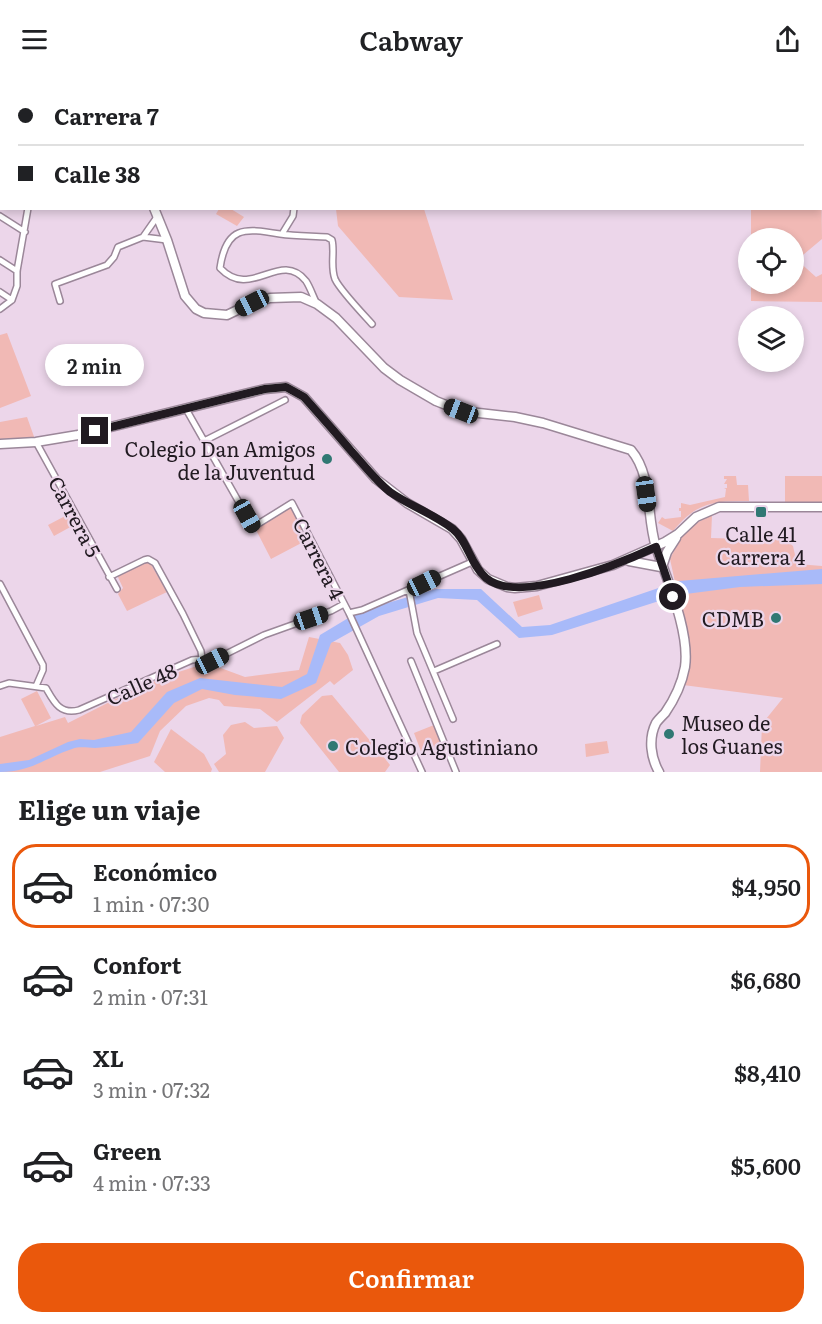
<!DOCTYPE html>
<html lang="es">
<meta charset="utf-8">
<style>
:root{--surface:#fff;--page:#f2f2f2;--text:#202124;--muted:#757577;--line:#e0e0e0;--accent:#ea580c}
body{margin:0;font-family:Literata,serif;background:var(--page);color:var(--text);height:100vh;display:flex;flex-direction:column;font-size:22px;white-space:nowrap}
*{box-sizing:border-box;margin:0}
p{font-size:20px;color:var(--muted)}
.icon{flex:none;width:33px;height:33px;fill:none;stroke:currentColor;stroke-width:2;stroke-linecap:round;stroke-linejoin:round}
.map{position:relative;height:694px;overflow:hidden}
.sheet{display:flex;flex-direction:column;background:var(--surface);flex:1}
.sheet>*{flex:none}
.top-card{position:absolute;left:0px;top:0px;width:822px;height:132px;box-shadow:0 3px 9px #0003;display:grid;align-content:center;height:132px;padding:0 18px;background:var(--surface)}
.tools{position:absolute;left:738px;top:150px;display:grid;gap:12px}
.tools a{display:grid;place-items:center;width:66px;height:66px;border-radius:50%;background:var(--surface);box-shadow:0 3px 9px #0003;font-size:30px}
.end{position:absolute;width:27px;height:27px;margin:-14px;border:8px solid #211a21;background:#fff;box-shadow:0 0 0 3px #fff}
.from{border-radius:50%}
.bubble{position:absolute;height:42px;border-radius:21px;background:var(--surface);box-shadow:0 3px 9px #0003;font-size:20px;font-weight:600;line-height:42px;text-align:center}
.car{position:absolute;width:18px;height:36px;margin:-18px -9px;border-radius:8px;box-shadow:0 0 4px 2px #0007;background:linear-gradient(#222 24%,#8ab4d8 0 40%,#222 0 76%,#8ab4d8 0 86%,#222 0)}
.top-card b{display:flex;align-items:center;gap:21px;height:57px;font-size:22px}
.top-card b+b{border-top:2px solid var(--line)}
.top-card i{width:15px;height:15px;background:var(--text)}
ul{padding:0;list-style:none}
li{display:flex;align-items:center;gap:18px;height:84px;margin:0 12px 9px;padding:0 6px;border:3px solid transparent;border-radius:24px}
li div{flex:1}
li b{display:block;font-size:22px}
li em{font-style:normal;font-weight:600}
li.on{border-color:var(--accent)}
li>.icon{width:54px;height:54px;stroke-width:1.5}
h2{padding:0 18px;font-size:27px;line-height:72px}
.primary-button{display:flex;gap:12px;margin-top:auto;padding:12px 18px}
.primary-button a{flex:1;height:69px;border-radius:24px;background:var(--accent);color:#fff;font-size:24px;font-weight:600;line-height:69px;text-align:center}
header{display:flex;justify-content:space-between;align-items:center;height:78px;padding:0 18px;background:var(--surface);font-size:27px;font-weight:600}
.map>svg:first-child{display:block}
.green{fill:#f1b9b5}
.water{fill:#a8baf9}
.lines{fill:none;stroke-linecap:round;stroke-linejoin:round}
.street-casing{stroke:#9b8799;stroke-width:8}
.secondary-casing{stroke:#9b8799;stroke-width:11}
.street{stroke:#fff;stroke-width:5}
.secondary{stroke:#fff;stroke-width:8}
.route{stroke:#211a21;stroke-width:8}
.poi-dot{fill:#307873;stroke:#ecd6ea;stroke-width:2}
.labels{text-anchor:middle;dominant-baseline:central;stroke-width:4.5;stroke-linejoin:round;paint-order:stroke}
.poi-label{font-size:20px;fill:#211a21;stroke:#ecd6ea;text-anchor:end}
.street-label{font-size:20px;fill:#211a21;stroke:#ecd6ea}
</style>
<header><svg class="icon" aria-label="menu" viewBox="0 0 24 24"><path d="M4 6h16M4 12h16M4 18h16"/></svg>Cabway<svg class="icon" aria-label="share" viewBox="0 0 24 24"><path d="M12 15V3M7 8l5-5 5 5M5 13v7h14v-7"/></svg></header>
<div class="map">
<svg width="822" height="694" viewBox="0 0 822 694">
<rect width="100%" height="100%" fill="#ecd6ea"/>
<path class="green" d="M 821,89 L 822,161 L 797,182 L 816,199 L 822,196 L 822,224 L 751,223 L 751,206 L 794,206 L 794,160 L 751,160 L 751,131 L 820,130 Z
M 219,131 L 231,131 L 244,139 L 237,148 L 216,136 Z
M 336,131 L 424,131 L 453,222 L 399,219 L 338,148 Z
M 7,255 L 31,318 L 0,330 L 0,257 Z
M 27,339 L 37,367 L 0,371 L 0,344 Z
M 724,398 L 736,398 L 737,407 L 748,407 L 749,423 C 713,423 697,424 673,453 L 658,445 L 662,439 L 665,441 L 681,439 L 681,433 L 679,433 L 679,430 L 681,430 L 681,425 L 690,427 L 725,419 L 726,411 L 724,410 L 727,410 L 727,406 L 724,406 L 727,401 L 724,401 Z
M 785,398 L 822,398 L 822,424 L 785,425 Z
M 291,427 L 309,461 L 271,481 L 255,450 Z
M 717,434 L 717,436 L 712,437 L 711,460 L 786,462 L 793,468 L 797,486 L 822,488 L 822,694 L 760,694 L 762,646 L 783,620 L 683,607 L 689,588 L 688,564 L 670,481 L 682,457 L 693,447 Z
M 69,436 L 74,447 L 54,458 L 48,447 Z
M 149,483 L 167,514 L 127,533 L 118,516 L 123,510 L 117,497 Z
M 539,517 L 543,531 L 518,539 L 513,524 Z
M 309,559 L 340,565 L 348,577 L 353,592 L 334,607 L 330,603 L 277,644 L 260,631 L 224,628 L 219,622 L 209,620 L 186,628 L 160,653 L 150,678 L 100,694 L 0,694 L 0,659 L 35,648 L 21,621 L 37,613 L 51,640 L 36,648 L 65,639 L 68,645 L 151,603 L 197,588 L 218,589 L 245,599 L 299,592 Z
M 332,617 L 387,683 L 390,687 L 385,694 L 339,694 L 304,650 L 300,645 L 302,637 L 322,618 Z
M 245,644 L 254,650 L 277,648 L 284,660 L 265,694 L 219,694 L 214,686 L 226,676 L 223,657 L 231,647 Z
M 434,647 L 443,668 L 422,676 L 414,655 Z
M 171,651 L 204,676 L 212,691 L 211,694 L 165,694 L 154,684 Z
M 607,663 L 609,675 L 586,679 L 585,666 Z"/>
<path class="water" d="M 822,491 L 822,506 L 740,509 L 678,517 L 552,557 L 519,560 L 477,522 L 438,520 L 379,538 L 331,565 L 316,605 L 281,621 L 235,617 L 202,611 L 174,625 L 138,665 C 124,667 110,669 95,670 C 87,670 80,668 72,671 C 45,680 31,694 0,694 L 0,686 L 29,682 L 68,664 L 80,661 L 94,662 L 131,654 L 167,614 L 200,600 L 282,609 L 307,596 L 320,557 L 350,539 L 377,528 L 436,511 L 481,511 L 522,549 L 550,547 L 679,503 Z"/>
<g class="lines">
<defs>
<path id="street" d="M 243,0 L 243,2
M 290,0 L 294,2
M 378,0 L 379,2
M 565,0 L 565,2
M 613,0 L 613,2
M 684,0 L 685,2
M 801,0 L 802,2
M 253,2 L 258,0
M 720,2 L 723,0
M 0,101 L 2,102
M 0,138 L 25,154
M 282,156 L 293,138 L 294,130
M 143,159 L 157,139
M 0,182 L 17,193
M 0,214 L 12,222
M 60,223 L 55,206 L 107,187 L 114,179 L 118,169 L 143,159 L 167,162
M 316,224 C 313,218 310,209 306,203 C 280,171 251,223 220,190 C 226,148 244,150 280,156 C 295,158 312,158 327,159 L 332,162 C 335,174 330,188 335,201 C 340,212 363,236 372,246
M 0,231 L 12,222 L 17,208 L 17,193 L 28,130
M 186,331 L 253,449 L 292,425 L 349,535 L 422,694
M 204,363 L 285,322
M 36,364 L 117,511
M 109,499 L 144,482 L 148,481 L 155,485 L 183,536 L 201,573 L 202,581
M 0,506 L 43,587 L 43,592 L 36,608
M 409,512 L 417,555 L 453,641
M 349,535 L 362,532 L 472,484
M 411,583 L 456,694
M 434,593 L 497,566
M 0,608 L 9,605 L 46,610 C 54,624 60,637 79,632 L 192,582 L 202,581 L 212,583 L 264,557 L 331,533 L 344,526"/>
<path id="secondary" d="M 755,0 L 755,2
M 0,17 L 2,17
M 820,79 L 822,79
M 154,130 L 167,162 L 185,218 L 196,231 L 204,235 L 227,237 L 252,225 L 270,220 L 301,219 L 317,226 L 336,240 L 384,290 L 400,302 L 436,323 L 461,333 L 515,339 L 543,345 L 631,372 C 653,398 646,438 656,469 C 667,502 690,554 685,589 C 682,605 674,622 665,635 C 662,638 658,642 656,645 C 648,661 651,680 659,694
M 0,366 L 36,364 L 78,357 L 265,311 L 286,309 L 304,319 L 376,401 L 407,425 L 452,451 L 461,461 L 478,492 L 488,501 L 507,509 L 515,510 L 537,508 L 613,487 L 665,464 L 678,456 L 696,439 L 719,429 L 822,429
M 629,483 L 661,489
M 663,486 L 667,474 L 676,460"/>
</defs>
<use href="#street" class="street-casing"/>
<use href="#secondary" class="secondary-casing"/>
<use href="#street" class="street"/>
<use href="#secondary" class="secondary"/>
</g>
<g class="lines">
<path class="route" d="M 95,353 L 265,311 L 286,309 L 304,319 C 320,337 336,355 352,374 C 364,387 376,403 390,414 C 410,428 434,436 453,451 C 468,463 470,486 486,500 C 519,528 621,485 656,469 L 673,519"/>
</g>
<g class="poi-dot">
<circle cx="327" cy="381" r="6"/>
<rect x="755" y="428" width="12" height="12" rx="3"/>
<circle cx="776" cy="540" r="6"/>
<circle cx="669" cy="656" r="6"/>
<circle cx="333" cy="668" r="6"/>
</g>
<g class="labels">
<g class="poi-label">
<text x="315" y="370">Colegio Dan Amigos<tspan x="315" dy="23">de la Juventud</tspan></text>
<text x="761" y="455" text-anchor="middle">Calle 41<tspan x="761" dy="23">Carrera 4</tspan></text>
<text x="764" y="540">CDMB</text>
<text x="681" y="644" text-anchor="start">Museo de<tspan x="681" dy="23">los Guanes</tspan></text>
<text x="345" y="668" text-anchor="start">Colegio Agustiniano</text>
</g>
<g class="street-label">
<text transform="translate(76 438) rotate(62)">Carrera 5</text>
<text transform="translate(320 480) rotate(63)">Carrera 4</text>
<text transform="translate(141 605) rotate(-24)">Calle 48</text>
</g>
</g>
</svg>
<div class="tools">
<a><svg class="icon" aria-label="locate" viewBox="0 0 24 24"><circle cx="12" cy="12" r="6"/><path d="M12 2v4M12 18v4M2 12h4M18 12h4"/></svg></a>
<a><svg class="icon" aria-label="layers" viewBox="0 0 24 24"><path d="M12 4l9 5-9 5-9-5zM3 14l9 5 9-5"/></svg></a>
</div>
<i class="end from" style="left:673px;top:519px"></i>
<i class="end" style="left:95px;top:353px"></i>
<div class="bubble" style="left:45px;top:266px;width:99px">2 min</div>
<i class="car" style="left:252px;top:225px;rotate:243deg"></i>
<i class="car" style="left:461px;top:333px;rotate:291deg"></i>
<i class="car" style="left:646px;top:416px;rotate:172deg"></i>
<i class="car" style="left:247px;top:438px;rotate:151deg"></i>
<i class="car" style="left:424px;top:505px;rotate:64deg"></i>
<i class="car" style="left:311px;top:540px;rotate:71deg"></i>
<i class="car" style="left:212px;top:583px;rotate:63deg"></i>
<div class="top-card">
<b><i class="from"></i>Carrera 7</b>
<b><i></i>Calle 38</b>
</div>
</div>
<section class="sheet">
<h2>Elige un viaje</h2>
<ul>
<li class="on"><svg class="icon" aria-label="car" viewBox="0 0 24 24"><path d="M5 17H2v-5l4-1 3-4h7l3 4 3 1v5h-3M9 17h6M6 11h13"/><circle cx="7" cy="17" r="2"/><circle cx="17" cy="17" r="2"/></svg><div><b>Económico</b><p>1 min · 07:30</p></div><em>$4,950</em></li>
<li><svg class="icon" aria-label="car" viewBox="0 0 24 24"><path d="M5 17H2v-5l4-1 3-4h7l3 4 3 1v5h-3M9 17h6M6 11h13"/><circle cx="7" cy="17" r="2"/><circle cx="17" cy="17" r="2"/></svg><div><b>Confort</b><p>2 min · 07:31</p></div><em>$6,680</em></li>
<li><svg class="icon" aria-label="car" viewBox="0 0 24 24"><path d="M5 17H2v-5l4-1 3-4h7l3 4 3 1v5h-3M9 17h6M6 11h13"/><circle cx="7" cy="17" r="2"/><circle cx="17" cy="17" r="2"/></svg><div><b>XL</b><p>3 min · 07:32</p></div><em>$8,410</em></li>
<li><svg class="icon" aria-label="car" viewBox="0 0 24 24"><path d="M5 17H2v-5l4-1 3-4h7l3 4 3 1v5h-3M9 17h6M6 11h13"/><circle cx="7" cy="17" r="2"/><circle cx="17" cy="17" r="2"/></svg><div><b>Green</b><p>4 min · 07:33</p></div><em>$5,600</em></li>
</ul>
<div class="primary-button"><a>Confirmar</a></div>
</section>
